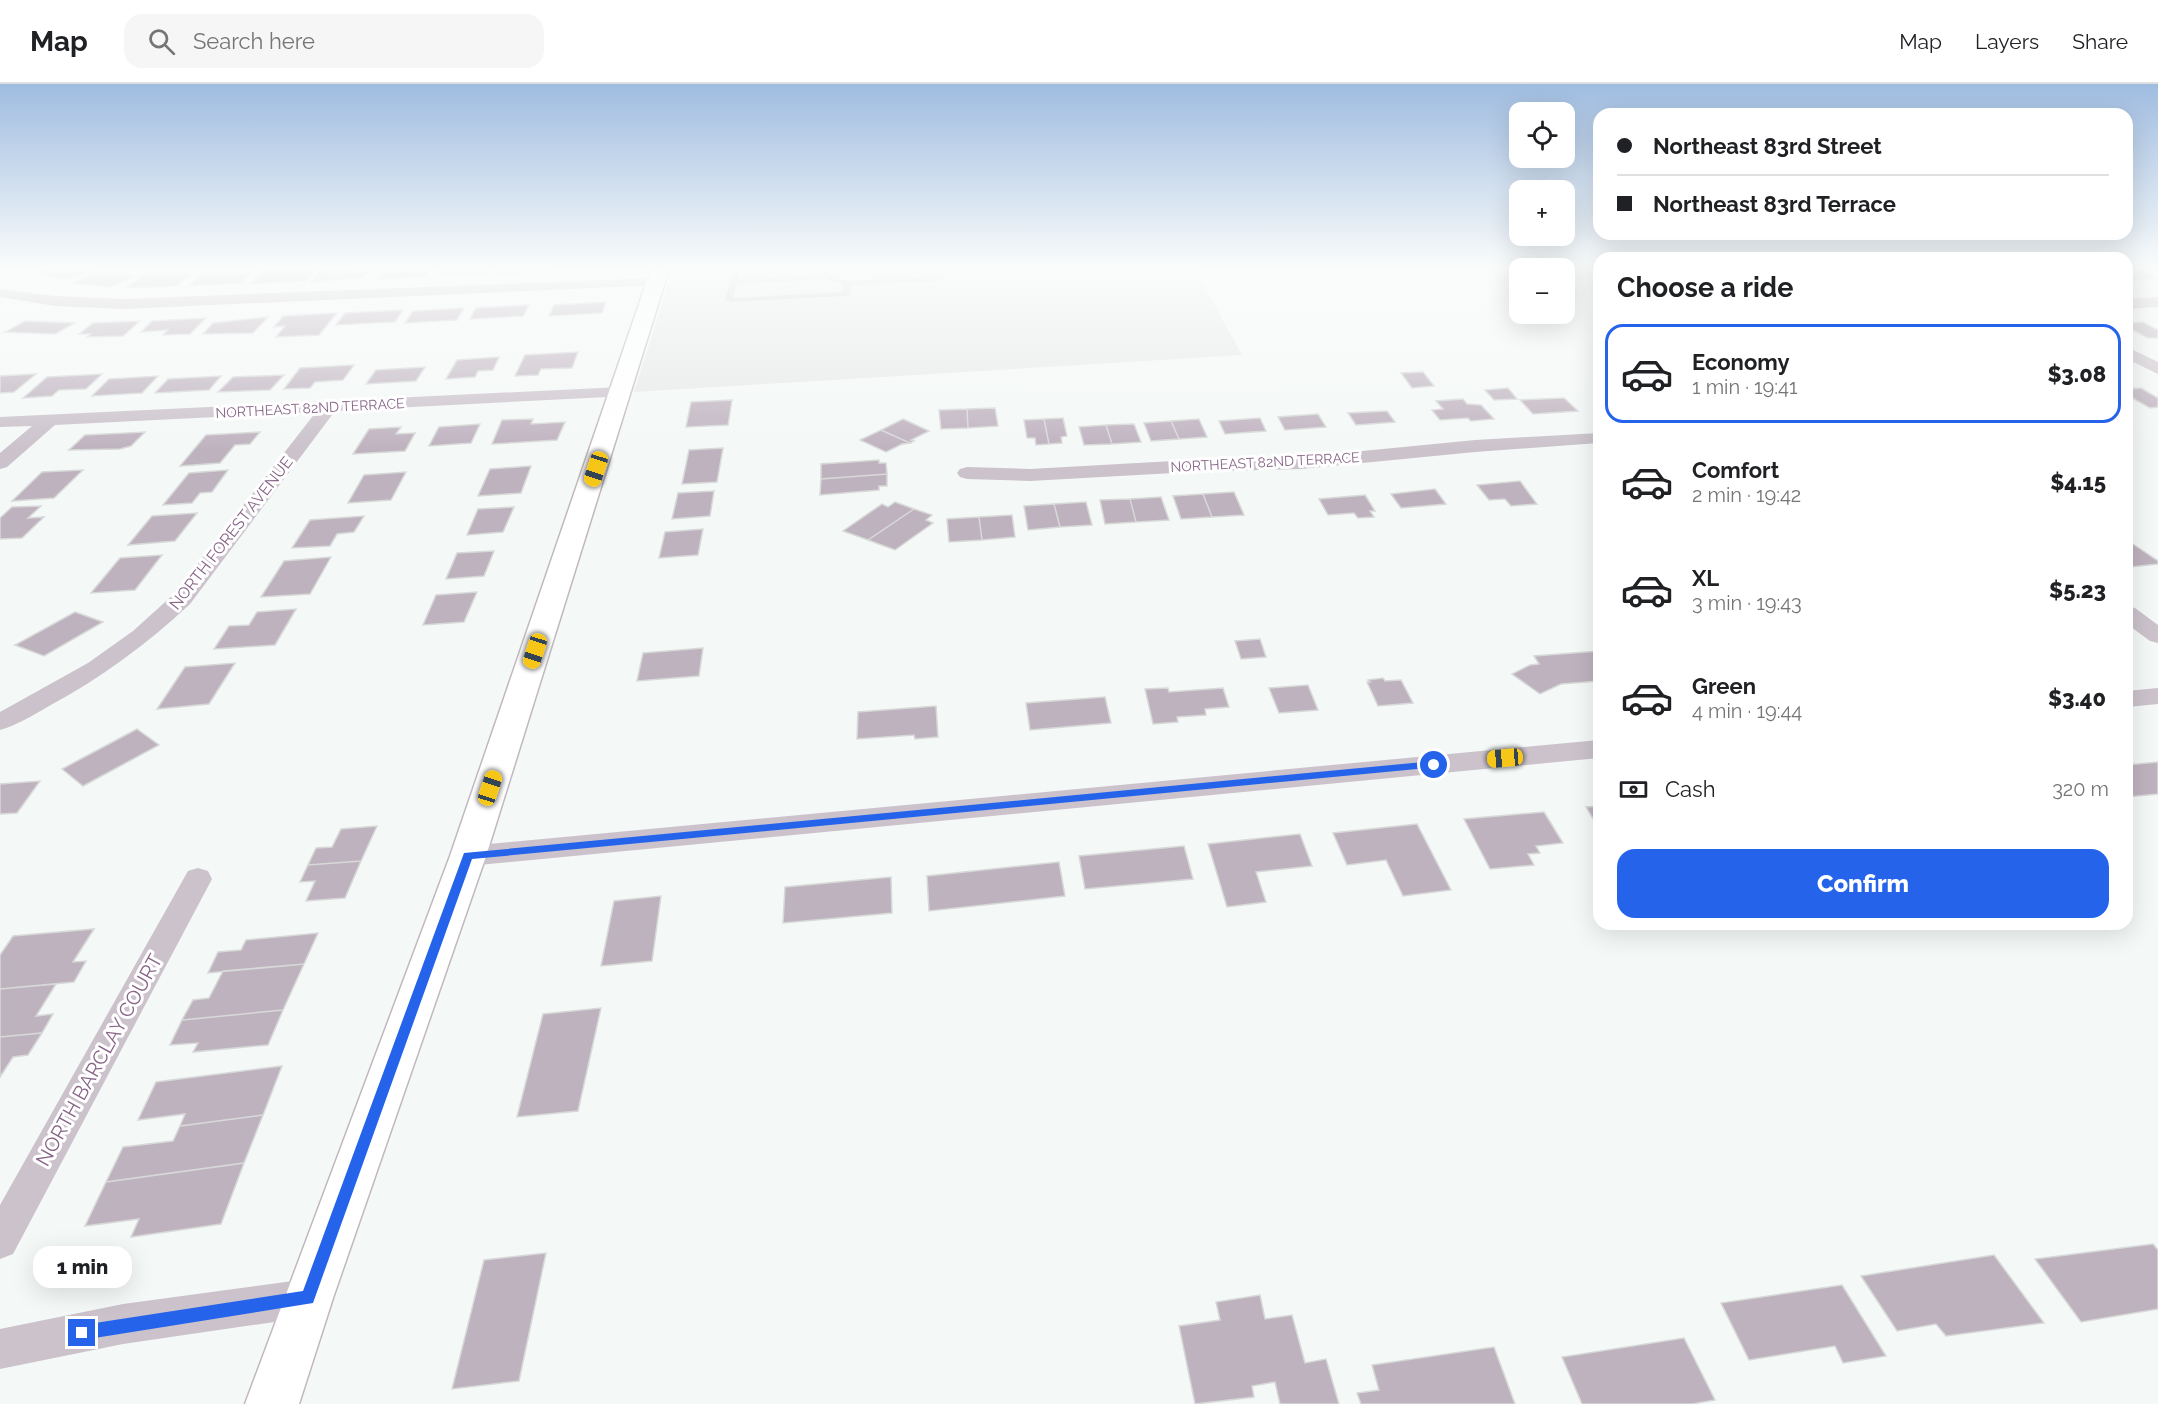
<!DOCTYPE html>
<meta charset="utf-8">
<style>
:root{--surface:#fff;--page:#f6f6f6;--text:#202124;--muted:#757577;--line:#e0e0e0;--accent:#2563eb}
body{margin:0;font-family:Raleway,sans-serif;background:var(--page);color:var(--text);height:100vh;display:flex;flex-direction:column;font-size:22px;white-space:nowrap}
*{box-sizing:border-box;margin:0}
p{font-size:20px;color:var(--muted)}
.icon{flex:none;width:33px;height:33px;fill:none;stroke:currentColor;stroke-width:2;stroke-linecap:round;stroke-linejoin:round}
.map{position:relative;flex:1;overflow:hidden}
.sheet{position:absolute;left:1593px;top:168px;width:540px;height:678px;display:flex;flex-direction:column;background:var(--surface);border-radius:18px;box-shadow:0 6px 24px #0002}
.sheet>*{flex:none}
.banner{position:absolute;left:1593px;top:24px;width:540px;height:132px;border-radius:18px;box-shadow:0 6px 24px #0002;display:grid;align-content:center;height:132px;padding:0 24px;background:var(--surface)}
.tools{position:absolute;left:1509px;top:18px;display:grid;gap:12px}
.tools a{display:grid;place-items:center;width:66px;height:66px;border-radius:12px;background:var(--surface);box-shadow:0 6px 24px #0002;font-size:30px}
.end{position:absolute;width:27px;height:27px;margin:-14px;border:8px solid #2563eb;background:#fff;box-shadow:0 0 0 3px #fff}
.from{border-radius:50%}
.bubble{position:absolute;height:42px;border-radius:18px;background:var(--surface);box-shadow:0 6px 24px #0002;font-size:20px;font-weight:800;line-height:42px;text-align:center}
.car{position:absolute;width:18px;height:36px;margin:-18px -9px;border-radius:8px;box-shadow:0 0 4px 2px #0007;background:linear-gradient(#f5c518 24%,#345 0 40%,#f5c518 0 76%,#345 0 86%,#f5c518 0)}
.banner b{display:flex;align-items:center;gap:21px;height:57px;font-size:22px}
.banner b+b{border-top:2px solid var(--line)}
.banner i{width:15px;height:15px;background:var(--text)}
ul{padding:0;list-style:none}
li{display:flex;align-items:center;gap:18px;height:99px;margin:0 12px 9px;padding:0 12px;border:3px solid transparent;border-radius:18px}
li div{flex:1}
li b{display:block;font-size:22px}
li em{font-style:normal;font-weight:800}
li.active{border-color:var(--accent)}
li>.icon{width:54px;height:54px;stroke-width:1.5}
h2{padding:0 24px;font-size:27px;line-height:72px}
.pay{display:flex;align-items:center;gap:15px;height:66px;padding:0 24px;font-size:22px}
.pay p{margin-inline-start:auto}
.cta{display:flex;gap:12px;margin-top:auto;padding:12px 24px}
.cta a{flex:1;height:69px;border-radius:18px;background:var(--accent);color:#fff;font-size:24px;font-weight:800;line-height:69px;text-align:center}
header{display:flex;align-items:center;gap:36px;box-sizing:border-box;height:84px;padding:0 30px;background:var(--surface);border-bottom:2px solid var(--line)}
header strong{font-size:28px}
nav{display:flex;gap:33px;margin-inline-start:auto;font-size:21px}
.search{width:420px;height:54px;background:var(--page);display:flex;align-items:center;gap:15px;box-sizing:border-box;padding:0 21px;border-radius:18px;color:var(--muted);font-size:22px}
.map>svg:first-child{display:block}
.built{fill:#e7e8e9}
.building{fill:#bfb2bf;stroke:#d7d9d8;stroke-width:1.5}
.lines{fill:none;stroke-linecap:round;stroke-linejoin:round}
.secondary-casing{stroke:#c1b7c1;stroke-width:3}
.lane{fill:#cbc2cb;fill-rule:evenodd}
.street{fill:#cbc2cb;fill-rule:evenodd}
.secondary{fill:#fff;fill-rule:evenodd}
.route{fill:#2563eb}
.labels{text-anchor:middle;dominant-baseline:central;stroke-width:6;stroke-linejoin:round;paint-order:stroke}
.far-street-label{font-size:14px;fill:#876587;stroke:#fff}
.street-label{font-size:16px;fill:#876587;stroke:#fff}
.near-street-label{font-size:20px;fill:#876587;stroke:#fff}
</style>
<header>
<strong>Map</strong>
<div class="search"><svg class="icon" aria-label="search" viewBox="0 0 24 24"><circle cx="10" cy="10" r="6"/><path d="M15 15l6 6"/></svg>Search here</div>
<nav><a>Map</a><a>Layers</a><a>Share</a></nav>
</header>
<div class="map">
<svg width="2158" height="1320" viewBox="0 0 2158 1320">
<rect width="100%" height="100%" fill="#f4f8f6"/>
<path class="built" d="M 674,182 L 1193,182 L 1242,271 L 634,308 Z"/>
<path class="building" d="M 57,182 L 81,182 L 94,186 L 62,196 L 37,189 Z
M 447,182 L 491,182 L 487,189 L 440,191 Z
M 502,182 L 549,182 L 547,188 L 497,190 Z
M 432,183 L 425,193 L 377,195 L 384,185 Z
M 372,184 L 362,194 L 311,198 L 321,187 Z
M 315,186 L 305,197 L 251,200 L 262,188 Z
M 2145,186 L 2158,194 L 2127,196 L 2127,187 Z
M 95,189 L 134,192 L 111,203 L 72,199 Z
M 192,189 L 176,202 L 126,204 L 144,190 Z
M 252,189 L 242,199 L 189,202 L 200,191 Z
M 606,218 L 602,229 L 549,232 L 554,221 Z
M 529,221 L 523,232 L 470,235 L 476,224 Z
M 464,224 L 457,236 L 405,239 L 413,227 Z
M 403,226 L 395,238 L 336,241 L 345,229 Z
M 337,229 L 319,251 L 276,253 L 285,242 L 274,243 L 283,232 Z
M 268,233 L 253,249 L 203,250 L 213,239 Z
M 206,234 L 190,250 L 163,251 L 168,246 L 141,248 L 152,237 Z
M 25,237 L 75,239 L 55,250 L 5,248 Z
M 140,237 L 123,252 L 87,253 L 91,250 L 79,250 L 93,239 Z
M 2143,238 L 2158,246 L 2158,254 L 2148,254 L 2127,243 L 2127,239 Z
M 578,268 L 572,284 L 541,285 L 538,291 L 515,292 L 525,271 Z
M 499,273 L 493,286 L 478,287 L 475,293 L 446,295 L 457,276 Z
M 354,281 L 343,296 L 315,298 L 310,304 L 284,305 L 300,284 Z
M 425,283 L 416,297 L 366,300 L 376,286 Z
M 1423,288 L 1434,302 L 1412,304 L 1401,289 Z
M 36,290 L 14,308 L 0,309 L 0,292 Z
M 102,290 L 86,305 L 59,306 L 52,312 L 23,314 L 47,293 Z
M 284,291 L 270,306 L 218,308 L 233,293 Z
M 158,292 L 142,309 L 92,312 L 109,295 Z
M 221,292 L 209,306 L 155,309 L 168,295 Z
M 1508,304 L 1517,315 L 1494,316 L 1485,306 Z
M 2141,304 L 2158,314 L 2158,323 L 2150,324 L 2127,311 L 2127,305 Z
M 1564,314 L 1578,327 L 1533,330 L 1520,316 Z
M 1463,315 L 1467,320 L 1481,321 L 1494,335 L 1471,337 L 1468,334 L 1440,336 L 1432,326 L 1443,325 L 1436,317 Z
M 732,316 L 728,341 L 686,343 L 691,318 Z
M 995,324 L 998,342 L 968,344 L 967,325 Z
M 967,325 L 968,344 L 941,345 L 939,326 Z
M 1387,327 L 1395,338 L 1356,341 L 1348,329 Z
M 1318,330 L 1326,343 L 1285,346 L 1278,333 Z
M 1063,334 L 1067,352 L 1061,353 L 1062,359 L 1049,360 L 1044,335 Z
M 1260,334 L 1266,347 L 1225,350 L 1219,337 Z
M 533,335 L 531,340 L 565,338 L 557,356 L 492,360 L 502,336 Z
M 903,335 L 929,347 L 911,356 L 914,357 L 910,359 L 881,346 Z
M 1044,335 L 1049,360 L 1036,361 L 1035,354 L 1027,354 L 1024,336 Z
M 1199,335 L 1207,353 L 1179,355 L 1171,337 Z
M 1171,337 L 1179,355 L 1151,357 L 1144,339 Z
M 480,340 L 471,359 L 429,362 L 439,343 Z
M 1134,340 L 1141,358 L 1112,360 L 1106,341 Z
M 1106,341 L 1112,360 L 1084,361 L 1079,343 Z
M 401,343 L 396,350 L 415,349 L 405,367 L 353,370 L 369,345 Z
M 881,346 L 910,359 L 902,360 L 886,368 L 860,356 Z
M 145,348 L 131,362 L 120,365 L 69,366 L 85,351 Z
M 260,348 L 250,360 L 235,361 L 220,379 L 180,382 L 206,351 Z
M 723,364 L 717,398 L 682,400 L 689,366 Z
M 879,376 L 879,379 L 886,379 L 887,390 L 821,395 L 821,380 Z
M 531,382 L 521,409 L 478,412 L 490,385 Z
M 83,386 L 54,414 L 12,417 L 42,388 Z
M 228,386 L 212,408 L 200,409 L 192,419 L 163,421 L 189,389 Z
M 406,388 L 391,416 L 348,419 L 364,391 Z
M 887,390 L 887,402 L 879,402 L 879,406 L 820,411 L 821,395 Z
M 1520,397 L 1537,420 L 1511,422 L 1505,415 L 1489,416 L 1477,401 Z
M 1435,405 L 1446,420 L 1401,424 L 1391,410 Z
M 714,407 L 710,432 L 672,435 L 678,409 Z
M 1234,408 L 1244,431 L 1212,433 L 1203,410 Z
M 1203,410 L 1212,433 L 1181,435 L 1173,412 Z
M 1365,411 L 1375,427 L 1370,427 L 1374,433 L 1358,434 L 1354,429 L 1328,431 L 1319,415 Z
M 1161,413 L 1169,436 L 1136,438 L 1130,415 Z
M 1130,415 L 1136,438 L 1105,440 L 1100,416 Z
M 895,418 L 914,425 L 868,456 L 843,447 L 882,420 L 888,423 Z
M 1086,418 L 1092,441 L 1060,443 L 1054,420 Z
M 1054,420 L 1060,443 L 1028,446 L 1024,422 Z
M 41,422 L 28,434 L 44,433 L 22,454 L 0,455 L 0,434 L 12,423 Z
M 514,423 L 503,448 L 467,451 L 478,425 Z
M 914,425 L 932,431 L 926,436 L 933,439 L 895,466 L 868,456 Z
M 197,429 L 175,457 L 128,461 L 152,432 Z
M 1012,431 L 1015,453 L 982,456 L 979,433 Z
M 364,432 L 354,448 L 337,450 L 330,462 L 292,464 L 310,436 Z
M 979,433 L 982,456 L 949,458 L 947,435 Z
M 703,445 L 698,471 L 659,474 L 665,448 Z
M 2127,456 L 2158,477 L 2158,480 L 2130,483 L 2127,480 Z
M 494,467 L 484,492 L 446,495 L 457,469 Z
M 162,471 L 135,506 L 91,509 L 120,474 Z
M 331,473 L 310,510 L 261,513 L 284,477 Z
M 477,508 L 464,538 L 423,541 L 436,511 Z
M 296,525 L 275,561 L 214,565 L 229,542 L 249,541 L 257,528 Z
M 75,528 L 103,538 L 44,572 L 15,561 Z
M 1260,555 L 1266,573 L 1241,575 L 1235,557 Z
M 703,564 L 699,592 L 637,597 L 643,569 Z
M 1599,567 L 1599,597 L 1561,600 L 1540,610 L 1512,590 L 1530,581 L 1539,580 L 1534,572 Z
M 235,579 L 209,620 L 157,625 L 185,583 Z
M 1383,594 L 1385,597 L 1401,596 L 1413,619 L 1378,622 L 1367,598 L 1370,598 L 1368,596 Z
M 1308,601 L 1318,626 L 1279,629 L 1269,604 Z
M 1168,604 L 1169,608 L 1223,604 L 1229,623 L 1205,625 L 1206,631 L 1177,633 L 1178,638 L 1153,640 L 1145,605 Z
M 1105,613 L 1111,639 L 1030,646 L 1026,619 Z
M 936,622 L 938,653 L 915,655 L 914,651 L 857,655 L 858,628 Z
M 137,645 L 159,661 L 83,702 L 62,685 Z
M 2158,678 L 2158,710 L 2127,713 L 2127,681 Z
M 40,697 L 17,729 L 0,730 L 0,700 Z
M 1599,722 L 1599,745 L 1586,723 Z
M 1544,728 L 1563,759 L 1536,762 L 1540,769 L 1528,770 L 1534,781 L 1490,785 L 1464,735 Z
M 1417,740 L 1451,806 L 1403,812 L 1386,776 L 1347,781 L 1333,749 Z
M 377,742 L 361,777 L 308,781 L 316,764 L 332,763 L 341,745 Z
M 1300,750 L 1312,782 L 1256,788 L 1266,818 L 1227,823 L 1208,760 Z
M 1184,762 L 1193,795 L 1085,805 L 1079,772 Z
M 361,777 L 345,814 L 306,817 L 315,797 L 300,798 L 308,781 Z
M 1059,778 L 1065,812 L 929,827 L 927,792 Z
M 891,793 L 892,829 L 783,839 L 785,803 Z
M 661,812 L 652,877 L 601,882 L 614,817 Z
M 94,845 L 73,878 L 86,877 L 74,898 L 0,905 L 0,871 L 13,852 Z
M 318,849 L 304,880 L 208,889 L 218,868 L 241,866 L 246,856 Z
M 304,880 L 283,926 L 182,936 L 193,916 L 209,914 L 223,887 Z
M 56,900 L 36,932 L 53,930 L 42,949 L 0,953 L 0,905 Z
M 601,924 L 578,1027 L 517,1033 L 543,930 Z
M 283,926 L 268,961 L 193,968 L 198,959 L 170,961 L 182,936 Z
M 42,949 L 28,971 L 13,973 L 0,993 L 0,953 Z
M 282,982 L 263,1031 L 180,1042 L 185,1030 L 138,1036 L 156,998 Z
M 263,1031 L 244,1079 L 106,1098 L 123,1063 L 173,1057 L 180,1042 Z
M 244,1079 L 221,1140 L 131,1153 L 139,1135 L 85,1142 L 106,1098 Z
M 2153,1160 L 2158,1166 L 2158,1225 L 2081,1238 L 2035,1175 Z
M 546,1169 L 519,1297 L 452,1305 L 484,1176 Z
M 1994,1171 L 2044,1239 L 1946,1252 L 1936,1240 L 1897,1247 L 1861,1192 Z
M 1842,1201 L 1886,1272 L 1843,1279 L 1835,1262 L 1749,1276 L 1721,1219 Z
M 1260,1211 L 1265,1235 L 1292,1231 L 1305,1279 L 1326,1275 L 1339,1320 L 1280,1320 L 1275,1298 L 1252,1302 L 1254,1313 L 1195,1320 L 1179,1242 L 1220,1236 L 1216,1218 Z
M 1684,1254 L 1715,1316 L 1692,1320 L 1582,1320 L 1562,1273 Z
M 1494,1263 L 1515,1320 L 1361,1320 L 1357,1309 L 1379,1306 L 1372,1281 Z"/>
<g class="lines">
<defs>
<path id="secondary" d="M 652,182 L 670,182 L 486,772 L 333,1214 L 299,1320 L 245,1320 L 450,772 Z"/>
</defs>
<use href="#secondary" class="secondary-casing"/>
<path class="lane" d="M 734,182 L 740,182 L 738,196 L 822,191 L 823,182 L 829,182 L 829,192 L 847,197 L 938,193 L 941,195 L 938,197 L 850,201 L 850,210 L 846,212 L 729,218 L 725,216 ZM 825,195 L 843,200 L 843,208 L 733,214 L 737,200 Z"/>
<path class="street" d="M 655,194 L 662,198 L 660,201 L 124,225 L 55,222 L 0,213 L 0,205 L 55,212 L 124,215 Z
M 2158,213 L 2158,223 L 2127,225 L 2127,215 Z
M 2127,263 L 2158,278 L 2158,290 L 2127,275 Z
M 621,303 L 627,304 L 630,308 L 627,312 L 335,327 L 190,520 C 147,560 101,594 49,622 C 34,631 17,641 0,646 L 0,628 L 88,579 L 133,547 L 174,510 L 316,328 L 55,341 L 7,383 L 0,385 L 0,369 L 32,342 L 0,343 L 0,333 Z
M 1599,349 L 1599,359 L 1475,368 L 1301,385 L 1209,387 L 1030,397 L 967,395 L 960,393 L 957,389 L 960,385 L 967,383 L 1030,385 L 1209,375 L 1301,373 L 1475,356 Z
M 2127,522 L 2135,524 L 2158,541 L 2158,559 L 2150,557 L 2127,540 Z
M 2158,604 L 2158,620 L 2127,623 L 2127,607 Z
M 1599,656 L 1599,674 L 468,782 L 458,779 L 454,772 L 458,765 L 468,762 Z
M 198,784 L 208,787 L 212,795 L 13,1170 L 0,1175 L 0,1121 L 188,787 Z
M 308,1195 L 322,1200 L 327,1214 L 322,1228 L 308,1233 L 123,1260 L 0,1285 L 0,1245 L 123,1220 Z"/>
<use href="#secondary" class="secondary"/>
</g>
<linearGradient id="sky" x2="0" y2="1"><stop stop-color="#9fbce0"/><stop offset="0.5" stop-color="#fafcfb"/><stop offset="1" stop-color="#fafcfb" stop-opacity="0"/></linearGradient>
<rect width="2158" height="367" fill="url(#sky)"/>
<path class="route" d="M 1434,677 L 1438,678 L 1438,683 L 472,775 L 313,1219 L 82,1256 L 77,1254 L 74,1249 L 77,1243 L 82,1241 L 303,1207 L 464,769 Z"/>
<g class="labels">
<g class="far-street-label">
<text transform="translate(310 324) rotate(-3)">NORTHEAST 82ND TERRACE</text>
<text transform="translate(1265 378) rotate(-3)">NORTHEAST 82ND TERRACE</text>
</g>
<g class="street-label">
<text transform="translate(231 449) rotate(-52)">NORTH FOREST AVENUE</text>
</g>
<g class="near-street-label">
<text transform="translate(99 976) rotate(-61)">NORTH BARCLAY COURT</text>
</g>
</g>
</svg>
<div class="tools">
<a><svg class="icon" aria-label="locate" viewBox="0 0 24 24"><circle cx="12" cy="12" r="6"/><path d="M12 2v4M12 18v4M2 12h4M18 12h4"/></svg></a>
<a>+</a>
<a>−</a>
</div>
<i class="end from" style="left:1434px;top:681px"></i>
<i class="end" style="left:82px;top:1249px"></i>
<div class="bubble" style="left:33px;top:1162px;width:99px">1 min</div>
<i class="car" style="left:596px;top:385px;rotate:198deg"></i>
<i class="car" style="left:535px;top:567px;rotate:198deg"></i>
<i class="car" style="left:1505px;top:674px;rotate:265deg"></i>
<i class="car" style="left:490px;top:704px;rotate:18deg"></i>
<div class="banner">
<b><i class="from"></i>Northeast 83rd Street</b>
<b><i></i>Northeast 83rd Terrace</b>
</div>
<section class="sheet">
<h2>Choose a ride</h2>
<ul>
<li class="active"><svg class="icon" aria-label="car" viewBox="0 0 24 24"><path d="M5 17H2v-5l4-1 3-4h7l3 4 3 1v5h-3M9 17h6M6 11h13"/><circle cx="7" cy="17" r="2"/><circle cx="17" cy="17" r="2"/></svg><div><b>Economy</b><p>1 min · 19:41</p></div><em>$3.08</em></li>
<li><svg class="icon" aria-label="car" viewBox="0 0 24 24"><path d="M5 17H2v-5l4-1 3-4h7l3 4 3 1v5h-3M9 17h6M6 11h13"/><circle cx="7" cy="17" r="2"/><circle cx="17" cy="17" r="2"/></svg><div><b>Comfort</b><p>2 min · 19:42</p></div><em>$4.15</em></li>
<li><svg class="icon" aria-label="car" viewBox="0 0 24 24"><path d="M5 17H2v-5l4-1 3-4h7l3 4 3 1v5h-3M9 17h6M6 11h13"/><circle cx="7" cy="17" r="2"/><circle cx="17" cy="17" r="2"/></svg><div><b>XL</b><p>3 min · 19:43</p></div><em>$5.23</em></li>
<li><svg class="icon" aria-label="car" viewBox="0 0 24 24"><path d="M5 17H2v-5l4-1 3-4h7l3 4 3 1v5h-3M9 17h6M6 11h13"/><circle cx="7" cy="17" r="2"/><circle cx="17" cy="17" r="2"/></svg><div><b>Green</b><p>4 min · 19:44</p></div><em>$3.40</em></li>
</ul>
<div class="pay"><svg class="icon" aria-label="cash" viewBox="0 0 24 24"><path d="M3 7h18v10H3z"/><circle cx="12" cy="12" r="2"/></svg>Cash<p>320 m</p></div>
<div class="cta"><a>Confirm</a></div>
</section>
</div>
